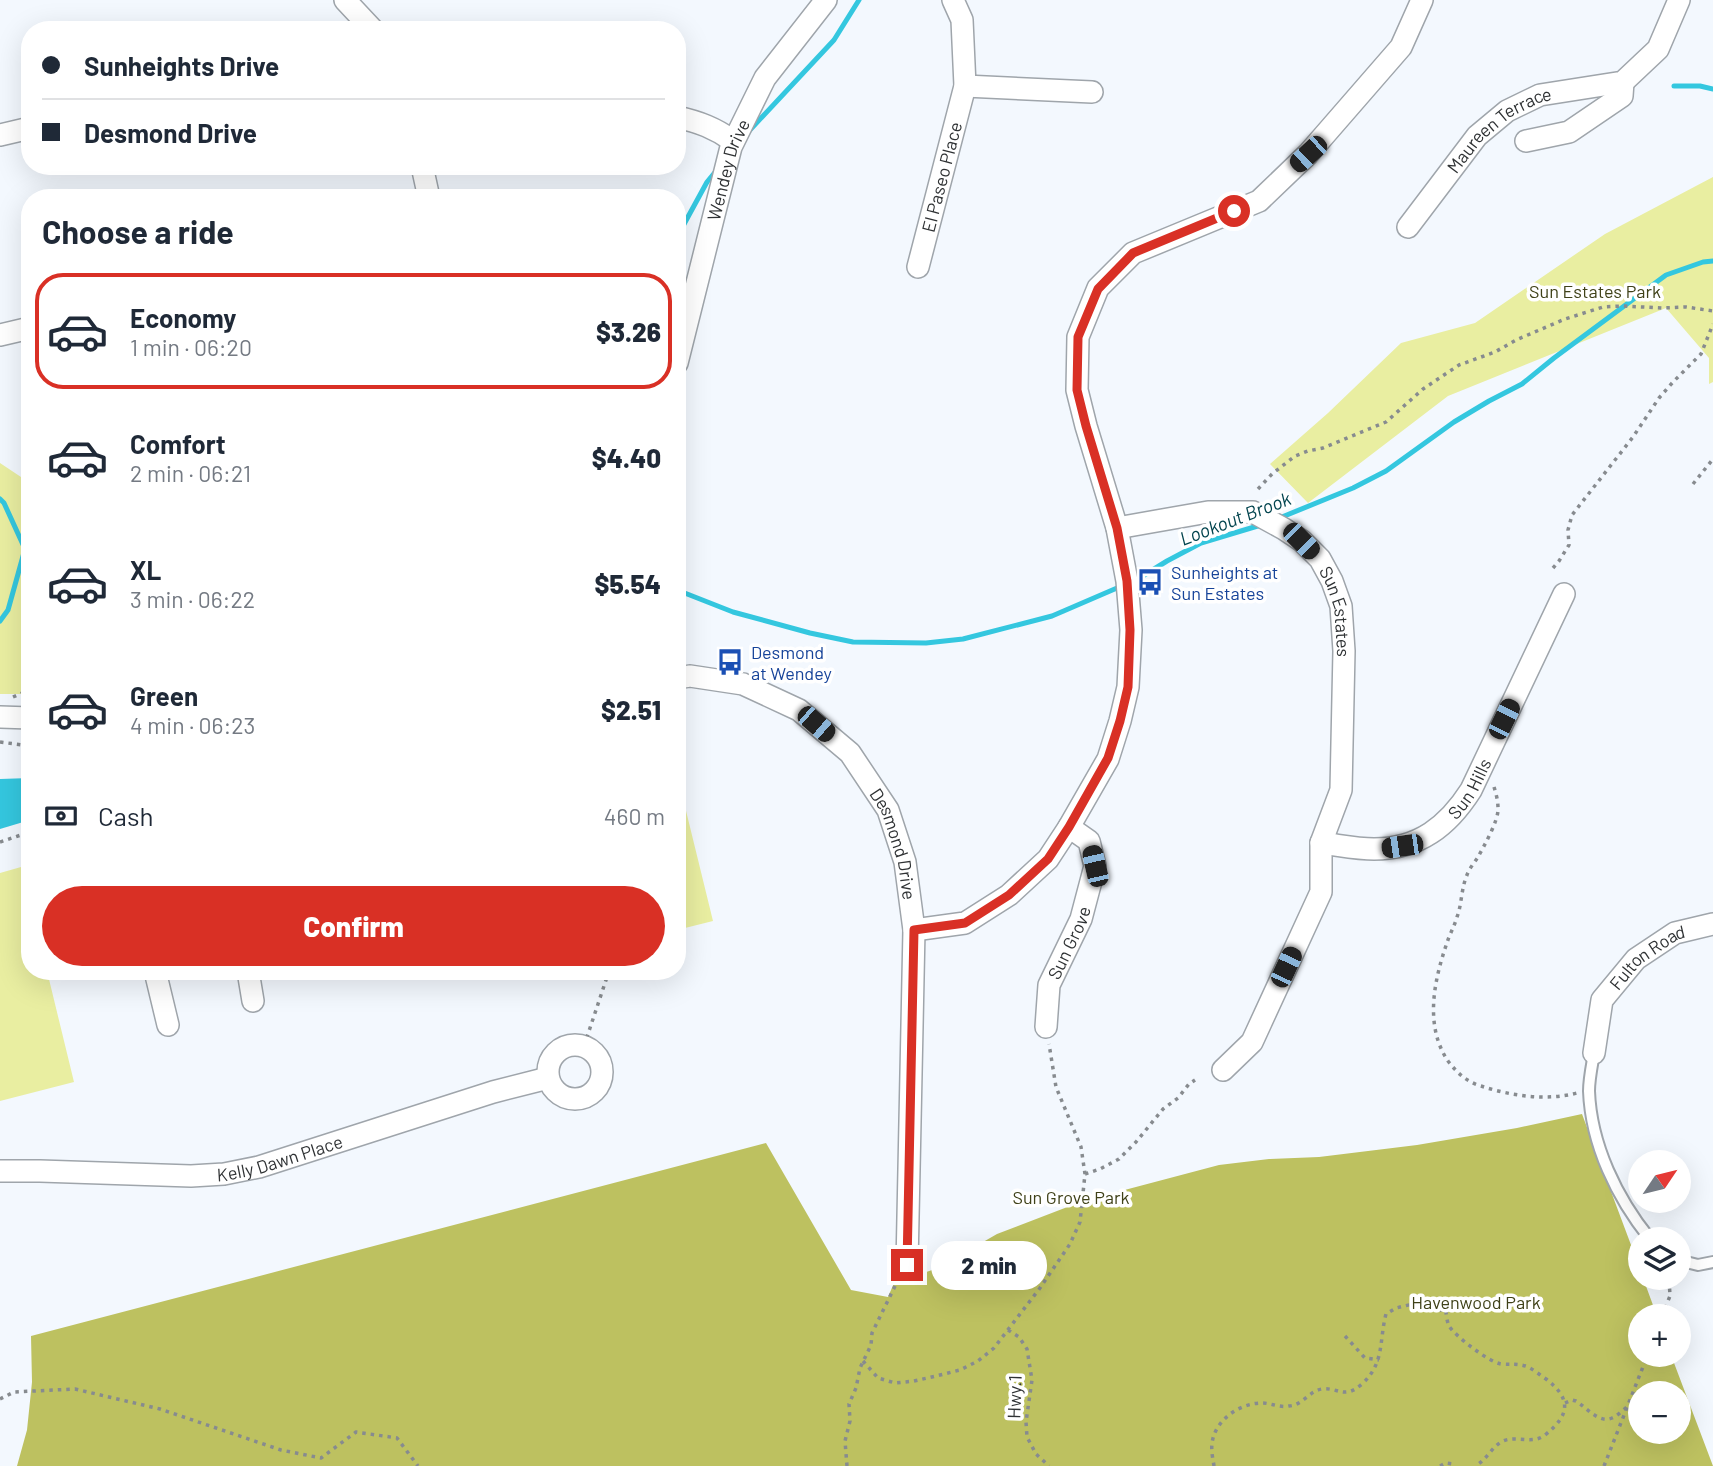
<!DOCTYPE html>
<meta charset="utf-8">
<style>
:root{--surface:#fff;--page:#f2f2f3;--text:#1f2937;--muted:#747a83;--line:#e0e1e3;--accent:#d93025}
body{margin:0;font-family:Barlow,sans-serif;background:var(--page);color:var(--text);height:100vh;display:flex;flex-direction:column;font-size:26px;white-space:nowrap}
*{box-sizing:border-box;margin:0}
p{font-size:23px;color:var(--muted)}
.icon{flex:none;width:38px;height:38px;fill:none;stroke:currentColor;stroke-width:2;stroke-linecap:round;stroke-linejoin:round}
.map{position:relative;flex:1;overflow:hidden}
.drawer{position:absolute;left:21px;top:189px;width:665px;height:791px;display:flex;flex-direction:column;background:var(--surface);border-radius:28px;box-shadow:0 7px 28px #0002}
.drawer>*{flex:none}
.banner{position:absolute;left:21px;top:21px;width:665px;height:154px;border-radius:28px;box-shadow:0 7px 28px #0002;display:grid;align-content:center;height:154px;padding:0 21px;background:var(--surface)}
.needle{width:46px;rotate:55deg}
.controls{position:absolute;left:1628px;top:1150px;display:grid;gap:14px}
.controls a{display:grid;place-items:center;width:63px;height:63px;border-radius:50%;background:var(--surface);box-shadow:0 7px 28px #0002;font-size:35px}
.end{position:absolute;width:32px;height:32px;margin:-16px;border:9px solid #d93025;background:#fff;box-shadow:0 0 0 4px #fff}
.from{border-radius:50%}
.bubble{position:absolute;height:49px;border-radius:24px;background:var(--surface);box-shadow:0 7px 28px #0002;font-size:23px;font-weight:800;line-height:49px;text-align:center}
.car{position:absolute;width:21px;height:42px;margin:-21px -10px;border-radius:9px;box-shadow:0 0 5px 2px #0007;background:linear-gradient(#222 24%,#8ab4d8 0 40%,#222 0 76%,#8ab4d8 0 86%,#222 0)}
.banner b{display:flex;align-items:center;gap:24px;height:66px;font-size:26px}
.banner b+b{border-top:2px solid var(--line)}
.banner i{width:18px;height:18px;background:var(--text)}
ul{padding:0;list-style:none}
li{display:flex;align-items:center;gap:21px;height:116px;margin:0 14px 10px;padding:0 7px;border:4px solid transparent;border-radius:28px}
li div{flex:1}
li b{display:block;font-size:26px}
li em{font-style:normal;font-weight:800}
li.active{border-color:var(--accent)}
li>.icon{width:63px;height:63px;stroke-width:1.5}
h2{padding:0 21px;font-size:32px;line-height:84px}
.pay{display:flex;align-items:center;gap:18px;height:77px;padding:0 21px;font-size:26px}
.pay p{margin-inline-start:auto}
.button{display:flex;gap:14px;margin-top:auto;padding:14px 21px}
.button a{flex:1;height:80px;border-radius:42px;background:var(--accent);color:#fff;font-size:28px;font-weight:800;line-height:80px;text-align:center}
.map>svg:first-child{display:block}
.green{fill:#e9eea1}
.forest{fill:#bdc160;fill-rule:evenodd}
.water{fill:#34c7df}
.lines{fill:none;stroke-linecap:round;stroke-linejoin:round}
.stream{stroke:#34c7df;stroke-width:5}
.lane-casing{stroke:#9fa5ab;stroke-width:14}
.street-casing{stroke:#9fa5ab;stroke-width:24}
.path{stroke:#878b8f;stroke-width:3.5;stroke-dasharray:3.5 5;stroke-linecap:butt}
.lane{stroke:#fff;stroke-width:10}
.street{stroke:#fff;stroke-width:21}
.route{stroke:#d93025;stroke-width:9}
.labels{text-anchor:middle;dominant-baseline:central;stroke-width:7;stroke-linejoin:round;paint-order:stroke}
.street-label{font-size:18px;fill:#2f3234;stroke:#fff}
.park-label{font-size:18px;fill:#3f4118;stroke:#fff}
.transit-label{font-size:18px;fill:#164399;stroke:#fff;text-anchor:start}
.water-label{font-size:19px;font-style:italic;fill:#02444e;stroke:#fff}
</style>
<div class="map">
<svg width="1713" height="1466" viewBox="0 0 1713 1466">
<rect width="100%" height="100%" fill="#f3f8fe"/>
<path class="green" d="M 1713,177 L 1713,382 L 1709,384 L 1709,358 L 1666,308 L 1448,396 L 1308,503 L 1270,464 L 1328,413 L 1401,343 L 1475,323 L 1605,234 Z
M 0,463 L 21,477 L 30,487 L 30,694 L 0,694 Z
M 677,774 L 713,921 L 677,930 Z
M 21,867 L 30,901 L 30,971 L 47,971 L 74,1082 L 0,1101 L 0,873 Z"/>
<path class="forest" d="M 1582,1114 L 1640,1269 L 1640,1278 L 1643,1278 L 1657,1316 L 1640,1316 L 1640,1354 L 1671,1355 L 1713,1466 L 17,1466 L 27,1430 L 32,1382 L 31,1336 L 766,1143 L 851,1290 L 888,1297 L 894,1283 L 938,1268 L 997,1234 L 1083,1201 L 1219,1165 L 1269,1159 L 1319,1157 L 1417,1145 L 1517,1128 ZM 1640,1393 L 1678,1393 L 1678,1432 L 1640,1432 Z"/>
<path class="water" d="M 30,778 L 30,820 L 0,829 L 0,779 Z"/>
<g class="lines">
<path class="stream" d="M 1674,86 L 1700,86 L 1713,89
M 749,131 L 834,40 L 859,0
M 677,237 L 707,182 L 716,171
M 0,499 L 4,503 L 25,549 L 8,610 L 0,621
M 1277,519 L 1353,488 L 1386,471 L 1454,422 L 1489,401 L 1522,384 L 1554,358 L 1666,275 L 1703,262 L 1713,261
M 1133,582 L 1167,561 L 1201,543 L 1261,525
M 677,590 L 733,612 L 810,633 L 853,642 L 926,643 L 963,639 L 1052,616 L 1124,585"/>
<defs>
<path id="lane" d="M 1594,1053 C 1592,1065 1589,1079 1589,1091 C 1591,1145 1617,1198 1650,1239
M 1678,1260 L 1698,1265 L 1713,1262"/>
<g id="street">
<path d="M 345,0 L 373,30"/>
<path d="M 965,86 L 1092,92"/>
<path d="M 677,117 C 699,122 715,128 733,141"/>
<path d="M 0,135 L 30,128"/>
<path d="M 1526,141 L 1569,132 L 1622,96 L 1623,82"/>
<path d="M 422,166 L 429,198"/>
<path id="s1" d="M 1408,227 L 1477,136 L 1507,111 L 1540,95 L 1623,82 L 1658,49 L 1679,0"/>
<path id="s2" d="M 918,267 L 965,86 L 962,20 L 953,0"/>
<path d="M 0,335 L 30,328"/>
<path id="s3" d="M 677,363 L 731,147 L 765,78 L 826,0"/>
<path id="s4" d="M 1117,528 L 1208,512 L 1253,512 L 1284,529 L 1302,541 L 1320,559 L 1332,581 L 1341,606 L 1344,651 L 1341,790 L 1321,843 L 1321,892 L 1252,1042 L 1223,1070"/>
<path id="s5" d="M 677,678 L 690,676 L 743,684 L 799,710 L 850,753 L 888,810 L 905,862 L 914,930 L 907,1265"/>
<path d="M 0,717 L 30,718"/>
<path id="s6" d="M 1321,843 C 1338,845 1357,849 1374,849 C 1419,849 1448,826 1471,790 L 1564,594"/>
<path d="M 914,930 L 965,923 L 1009,895 L 1048,859 L 1069,827 L 1108,759 L 1120,721 L 1128,687 L 1131,630 L 1127,581 L 1117,528 L 1086,426 L 1077,390 L 1078,337 L 1098,288 L 1133,253 L 1259,201 L 1308,154 L 1401,47 L 1422,0"/>
<path d="M 155,971 L 168,1025"/>
<path d="M 248,971 L 253,1001"/>
<path id="s7" d="M 1046,1027 L 1049,985 L 1081,919 L 1095,866 L 1089,841 L 1069,827"/>
<circle cx="575" cy="1072" r="27"/>
<path id="s8" d="M 1594,1053 L 1602,1000 L 1636,959 L 1675,933 L 1713,924"/>
<path id="s9" d="M 0,1171 L 40,1171 L 191,1176 L 224,1174 L 259,1167 L 493,1092 L 548,1078"/>
</g>
</defs>
<use href="#lane" class="lane-casing"/>
<use href="#street" class="street-casing"/>
<path class="path" d="M 1693,484 L 1713,459
M 1258,489 L 1272,474 L 1295,456 L 1308,451 L 1323,448 L 1386,422 L 1423,389 L 1459,365 L 1495,352 L 1516,340 L 1565,319 L 1603,307 L 1622,306 L 1662,308 L 1686,307 L 1713,311
M 1553,568 L 1559,561 L 1569,545 L 1568,530 L 1572,515 L 1633,437 L 1659,398 L 1673,382 L 1701,354 L 1713,324
M 13,697 L 22,693 L 30,683
M 0,742 L 30,746
M 1494,787 C 1496,793 1498,801 1498,808 C 1499,820 1484,846 1478,857 C 1474,863 1469,869 1467,875 C 1461,889 1462,904 1457,917 C 1455,924 1452,930 1449,937 C 1435,976 1423,1024 1448,1061 C 1457,1073 1467,1082 1481,1086 C 1511,1096 1547,1101 1577,1093
M 0,842 L 30,832
M 584,1046 L 609,971
M 1085,1174 L 1100,1169 L 1119,1159 L 1136,1142 L 1163,1109 L 1178,1098 L 1189,1084 L 1195,1080
M 1662,1316 L 1670,1296 L 1669,1278
M 1008,1330 L 1019,1337 L 1027,1349 L 1032,1380 L 1026,1422 L 1027,1437 L 1036,1454 L 1049,1466
M 1345,1336 L 1365,1358 L 1379,1360
M 863,1361 L 878,1378 L 895,1383 L 914,1381 L 936,1376 L 960,1370 L 978,1361 L 994,1348 L 1040,1288 L 1070,1244 L 1080,1222 L 1085,1174 L 1081,1147 L 1056,1087 L 1049,1044
M 0,1399 L 14,1392 L 75,1389 L 160,1409 L 281,1450 L 321,1458 L 356,1432 L 397,1438 L 418,1466
M 1565,1403 L 1572,1400 L 1576,1401 C 1586,1407 1599,1424 1612,1418 C 1617,1416 1622,1411 1627,1407
M 847,1466 L 845,1441 L 850,1421 L 849,1404 L 856,1388 L 860,1368 L 871,1345 L 872,1333 L 898,1280
M 1214,1466 C 1213,1459 1211,1451 1212,1444 C 1214,1421 1239,1403 1262,1403 C 1271,1403 1280,1408 1289,1406 C 1303,1405 1309,1391 1322,1389 C 1338,1387 1344,1400 1362,1384 C 1385,1363 1379,1340 1386,1314 L 1396,1308 L 1413,1304 L 1429,1310 L 1446,1310 C 1446,1315 1447,1321 1449,1326 C 1456,1337 1489,1362 1501,1364 C 1511,1365 1518,1363 1528,1367 C 1534,1370 1540,1375 1546,1379 C 1572,1399 1570,1415 1545,1435 C 1532,1445 1517,1435 1503,1441 C 1491,1447 1487,1460 1475,1466
M 1440,1466 L 1446,1463 L 1453,1464 L 1455,1466
M 1604,1466 L 1648,1354"/>
<use href="#lane" class="lane"/>
<use href="#street" class="street"/>
</g>
<g class="lines">
<path class="route" d="M 907,1265 L 914,930 L 965,923 L 1009,895 L 1048,859 L 1069,827 L 1108,758 L 1120,721 L 1128,687 L 1130,630 L 1127,581 L 1117,528 L 1086,426 L 1077,390 L 1078,337 L 1098,289 L 1133,253 L 1234,211"/>
</g>
<defs>
<symbol id="bus-bare" viewBox="-9 -9 18 18"><path d="M-5-6H5V4H4V6H2V4H-2V6H-4V4H-5ZM-3.5-4V0h7V-4ZM-3.5 1.2v1.5H-2V1.2ZM2 1.2v1.5H3.5V1.2Z" fill="#1a4fb4" stroke="#fff" stroke-width="2.5" paint-order="stroke"/></symbol>
</defs>
<g fill-rule="evenodd">
<use href="#bus-bare" x="1131" y="563" width="38" height="38"/>
<use href="#bus-bare" x="711" y="643" width="38" height="38"/>
</g>
<g class="labels">
<g class="street-label">
<text stroke="none"><textPath href="#s1" startOffset="136">Maureen Terrace</textPath></text>
<text stroke="none"><textPath href="#s3" startOffset="200">Wendey Drive</textPath></text>
<text stroke="none"><textPath href="#s2" startOffset="93">El Paseo Place</textPath></text>
<text stroke="none"><textPath href="#s4" startOffset="276">Sun Estates</textPath></text>
<text stroke="none"><textPath href="#s6" startOffset="173">Sun Hills</textPath></text>
<text stroke="none"><textPath href="#s5" startOffset="298">Desmond Drive</textPath></text>
<text stroke="none"><textPath href="#s7" startOffset="89">Sun Grove</textPath></text>
<text stroke="none"><textPath href="#s8" startOffset="117">Fulton Road</textPath></text>
<text stroke="none"><textPath href="#s9" startOffset="282">Kelly Dawn Place</textPath></text>
<text transform="translate(1014 1397) rotate(-88)">Hwy.1</text>
</g>
<g class="park-label">
<text x="1595" y="291">Sun Estates Park</text>
<text x="1071" y="1197">Sun Grove Park</text>
<text x="1476" y="1302">Havenwood Park</text>
</g>
<g class="transit-label">
<text x="1171" y="572">Sunheights at<tspan x="1171" dy="21">Sun Estates</tspan></text>
<text x="751" y="652">Desmond<tspan x="751" dy="21">at Wendey</tspan></text>
</g>
<g class="water-label">
<text transform="translate(1235 518) rotate(-21)">Lookout Brook</text>
</g>
</g>
</svg>
<div class="controls">
<a><svg class="needle" viewBox="-14 -14 28 28"><path d="M0-13l5 13h-10z" fill="#e53935"/><path d="M0 13l5-13h-10z" fill="#747a83"/></svg></a>
<a><svg class="icon" aria-label="layers" viewBox="0 0 24 24"><path d="M12 4l9 5-9 5-9-5zM3 14l9 5 9-5"/></svg></a>
<a>+</a>
<a>−</a>
</div>
<i class="end from" style="left:1234px;top:211px"></i>
<i class="end" style="left:907px;top:1265px"></i>
<div class="bubble" style="left:931px;top:1241px;width:116px">2 min</div>
<i class="car" style="left:1308px;top:154px;rotate:227deg"></i>
<i class="car" style="left:1301px;top:541px;rotate:135deg"></i>
<i class="car" style="left:1504px;top:719px;rotate:26deg"></i>
<i class="car" style="left:816px;top:724px;rotate:131deg"></i>
<i class="car" style="left:1402px;top:846px;rotate:262deg"></i>
<i class="car" style="left:1095px;top:866px;rotate:347deg"></i>
<i class="car" style="left:1286px;top:967px;rotate:25deg"></i>
<div class="banner">
<b><i class="from"></i>Sunheights Drive</b>
<b><i></i>Desmond Drive</b>
</div>
<section class="drawer">
<h2>Choose a ride</h2>
<ul>
<li class="active"><svg class="icon" aria-label="car" viewBox="0 0 24 24"><path d="M5 17H2v-5l4-1 3-4h7l3 4 3 1v5h-3M9 17h6M6 11h13"/><circle cx="7" cy="17" r="2"/><circle cx="17" cy="17" r="2"/></svg><div><b>Economy</b><p>1 min · 06:20</p></div><em>$3.26</em></li>
<li><svg class="icon" aria-label="car" viewBox="0 0 24 24"><path d="M5 17H2v-5l4-1 3-4h7l3 4 3 1v5h-3M9 17h6M6 11h13"/><circle cx="7" cy="17" r="2"/><circle cx="17" cy="17" r="2"/></svg><div><b>Comfort</b><p>2 min · 06:21</p></div><em>$4.40</em></li>
<li><svg class="icon" aria-label="car" viewBox="0 0 24 24"><path d="M5 17H2v-5l4-1 3-4h7l3 4 3 1v5h-3M9 17h6M6 11h13"/><circle cx="7" cy="17" r="2"/><circle cx="17" cy="17" r="2"/></svg><div><b>XL</b><p>3 min · 06:22</p></div><em>$5.54</em></li>
<li><svg class="icon" aria-label="car" viewBox="0 0 24 24"><path d="M5 17H2v-5l4-1 3-4h7l3 4 3 1v5h-3M9 17h6M6 11h13"/><circle cx="7" cy="17" r="2"/><circle cx="17" cy="17" r="2"/></svg><div><b>Green</b><p>4 min · 06:23</p></div><em>$2.51</em></li>
</ul>
<div class="pay"><svg class="icon" aria-label="cash" viewBox="0 0 24 24"><path d="M3 7h18v10H3z"/><circle cx="12" cy="12" r="2"/></svg>Cash<p>460 m</p></div>
<div class="button"><a>Confirm</a></div>
</section>
</div>
